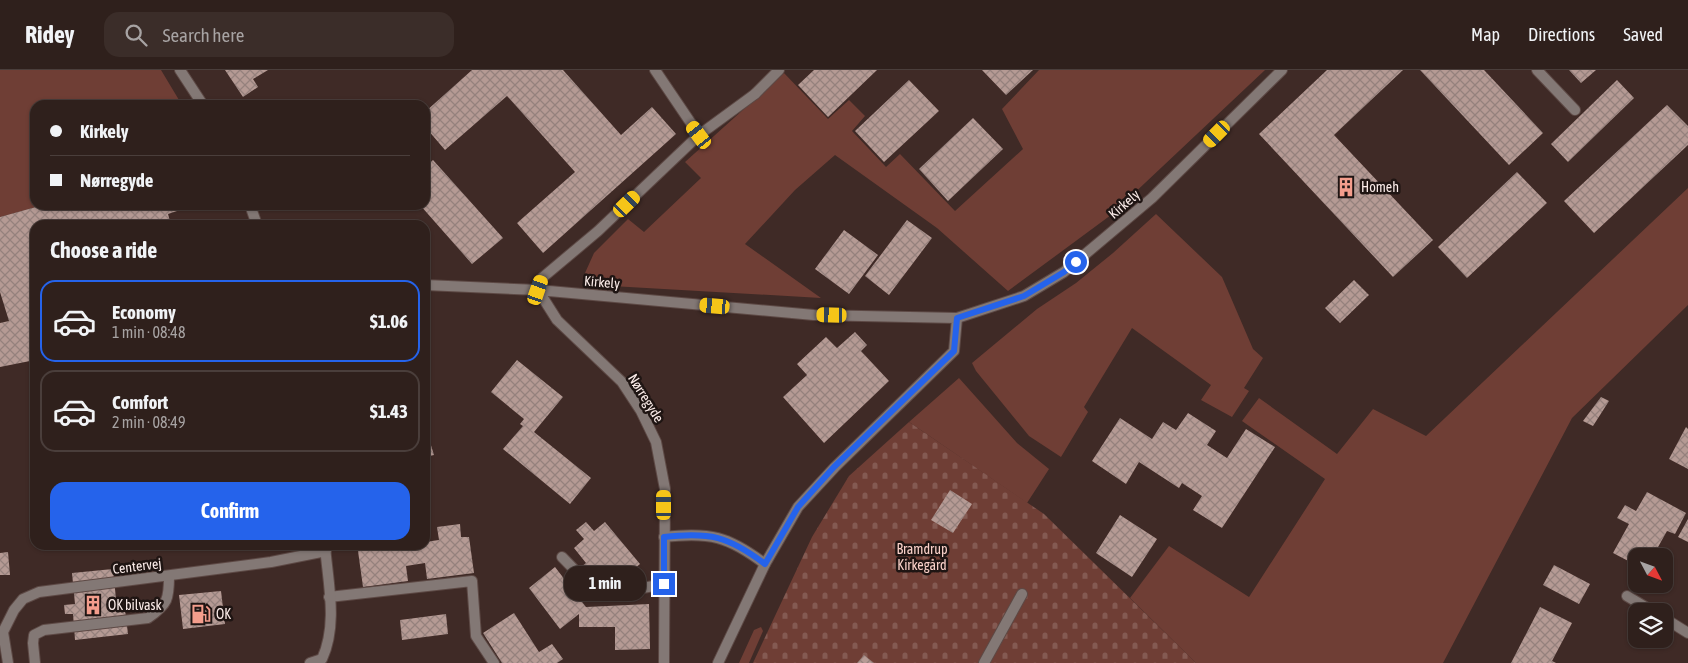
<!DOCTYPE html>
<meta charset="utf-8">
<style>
:root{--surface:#2f201c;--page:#3b2d29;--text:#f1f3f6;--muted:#a7a3a3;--line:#4a3e3b;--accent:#2563eb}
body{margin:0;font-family:"Asap Condensed",sans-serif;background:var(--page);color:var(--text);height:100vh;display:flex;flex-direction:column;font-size:19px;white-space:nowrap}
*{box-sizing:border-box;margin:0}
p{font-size:16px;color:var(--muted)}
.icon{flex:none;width:28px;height:28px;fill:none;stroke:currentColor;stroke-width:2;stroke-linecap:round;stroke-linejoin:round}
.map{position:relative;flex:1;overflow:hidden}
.drawer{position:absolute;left:30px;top:150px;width:400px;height:330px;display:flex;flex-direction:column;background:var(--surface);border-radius:15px;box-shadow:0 1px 4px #0004,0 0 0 1px var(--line)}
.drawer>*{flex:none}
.banner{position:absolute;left:30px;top:30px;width:400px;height:110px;border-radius:15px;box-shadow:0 1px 4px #0004,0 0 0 1px var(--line);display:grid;align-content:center;height:110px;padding:0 20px;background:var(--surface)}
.needle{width:32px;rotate:131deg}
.tools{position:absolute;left:1628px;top:478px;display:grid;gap:10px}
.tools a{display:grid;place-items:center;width:45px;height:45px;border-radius:10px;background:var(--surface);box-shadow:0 1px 4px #0004,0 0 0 1px var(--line);font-size:25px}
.end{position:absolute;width:22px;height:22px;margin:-11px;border:6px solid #2563eb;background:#fff;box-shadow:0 0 0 2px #fff}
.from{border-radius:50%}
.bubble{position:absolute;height:35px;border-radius:15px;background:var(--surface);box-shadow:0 1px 4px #0004,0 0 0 1px var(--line);font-size:16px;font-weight:700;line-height:35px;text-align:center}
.car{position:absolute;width:15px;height:30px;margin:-15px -8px;border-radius:6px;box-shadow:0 0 4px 1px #0007;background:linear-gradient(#f5c518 24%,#345 0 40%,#f5c518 0 76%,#345 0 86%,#f5c518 0)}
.banner b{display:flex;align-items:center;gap:18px;height:48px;font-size:19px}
.banner b+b{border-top:1px solid var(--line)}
.banner i{width:12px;height:12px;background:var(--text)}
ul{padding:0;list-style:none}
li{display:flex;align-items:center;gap:15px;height:82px;margin:0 10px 8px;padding:0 10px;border:2px solid var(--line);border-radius:15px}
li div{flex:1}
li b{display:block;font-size:19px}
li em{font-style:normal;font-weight:700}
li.active{border-color:var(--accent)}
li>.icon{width:45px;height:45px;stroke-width:1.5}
h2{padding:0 20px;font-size:22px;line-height:60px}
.action{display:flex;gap:10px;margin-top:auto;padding:10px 20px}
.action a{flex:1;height:58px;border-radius:15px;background:var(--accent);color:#fff;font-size:20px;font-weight:700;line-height:58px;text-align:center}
header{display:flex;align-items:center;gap:30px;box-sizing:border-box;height:70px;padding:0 25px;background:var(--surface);border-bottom:1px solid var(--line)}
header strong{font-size:24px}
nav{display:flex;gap:28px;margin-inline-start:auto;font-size:18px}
.search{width:350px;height:45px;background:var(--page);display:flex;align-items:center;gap:12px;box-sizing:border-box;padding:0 18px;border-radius:15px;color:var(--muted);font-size:19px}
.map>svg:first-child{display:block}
.green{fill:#6f3e35}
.cemetery{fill:url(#cemetery-stones)}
.building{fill:url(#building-cross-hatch)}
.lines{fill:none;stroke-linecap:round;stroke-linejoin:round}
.lane-casing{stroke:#5d4945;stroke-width:12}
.street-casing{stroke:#5d4945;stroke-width:12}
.lane{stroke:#837875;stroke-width:10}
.street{stroke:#837875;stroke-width:10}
.route{stroke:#2563eb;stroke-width:6}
.labels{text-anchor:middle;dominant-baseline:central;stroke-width:5;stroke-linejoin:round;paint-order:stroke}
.poi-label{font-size:14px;fill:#fbece9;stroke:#1f1513;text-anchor:start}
.street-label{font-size:14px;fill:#fbece9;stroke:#1f1513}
.park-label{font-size:14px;fill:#fad1c9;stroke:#1f1513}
</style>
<header>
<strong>Ridey</strong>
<div class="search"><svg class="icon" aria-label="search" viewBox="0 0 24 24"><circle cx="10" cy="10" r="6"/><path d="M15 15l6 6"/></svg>Search here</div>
<nav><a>Map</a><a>Directions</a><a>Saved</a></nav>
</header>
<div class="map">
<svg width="1688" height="593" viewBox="0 0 1688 593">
<defs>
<pattern id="cemetery-stones" width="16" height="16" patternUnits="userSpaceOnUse" patternTransform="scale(1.25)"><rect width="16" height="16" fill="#6f3e35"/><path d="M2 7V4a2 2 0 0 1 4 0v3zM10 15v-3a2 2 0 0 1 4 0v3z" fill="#845a52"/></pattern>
<pattern id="building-cross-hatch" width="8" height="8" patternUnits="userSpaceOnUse" patternTransform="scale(1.25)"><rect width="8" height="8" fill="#b59a94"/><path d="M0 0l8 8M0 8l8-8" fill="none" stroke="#95817d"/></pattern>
</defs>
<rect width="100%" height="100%" fill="#3f2a26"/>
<path class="green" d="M 0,0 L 161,0 L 182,35 L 35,35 L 35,135 L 43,135 L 0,147 Z
M 1039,0 L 1265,0 L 1111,145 L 1008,221 L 937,158 L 835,85 L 795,120 L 745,174 L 821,228 L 594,215 L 585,203 L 594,183 L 628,149 L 644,162 L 701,108 L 685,92 L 784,3 L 828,49 L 849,30 L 865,46 L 852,61 L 886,97 L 900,84 L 955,141 L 1023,79 L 1002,39 Z
M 1688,118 L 1688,235 L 1572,348 L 1443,593 L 1196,593 L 1130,528 L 1169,476 L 1249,527 L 1325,409 L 1242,351 L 1259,328 L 1337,384 L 1373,339 L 1426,366 Z
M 1156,144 L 1222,207 L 1253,279 L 1263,288 L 1244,318 L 1249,321 L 1232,347 L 1201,330 L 1211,315 L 1132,258 L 1084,337 L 1088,342 L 1061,387 L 1029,366 L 976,301 L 972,293 L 1037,239 L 1076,213 L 1113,183 Z
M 959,308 L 1017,373 L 1049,399 L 1027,433 L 909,352 Z
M 761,557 L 763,561 L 749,593 L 739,593 L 754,560 Z"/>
<path class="cemetery" d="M 909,352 L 1044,444 L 1196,593 L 753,593 L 812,467 L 849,406 Z"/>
<path class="building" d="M 225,0 L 268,0 L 253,9 L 258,17 L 243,27 Z
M 472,0 L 563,0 L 621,65 L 652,37 L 676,64 L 543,183 L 517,153 L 575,102 L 507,26 L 445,80 L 427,59 L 425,61 L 425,42 Z
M 814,0 L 877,0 L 828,47 L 798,15 Z
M 982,0 L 1033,0 L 1006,25 Z
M 1327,0 L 1403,0 L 1334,65 L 1433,170 L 1393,207 L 1259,64 Z
M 1420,0 L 1484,0 L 1543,63 L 1509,95 Z
M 1569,0 L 1596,0 L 1581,13 Z
M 909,10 L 939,41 L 884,92 L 855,61 Z
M 1617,10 L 1634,28 L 1568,92 L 1551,74 Z
M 1667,35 L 1688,56 L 1688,75 L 1594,163 L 1564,131 Z
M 973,48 L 1003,79 L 948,131 L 919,99 Z
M 433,90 L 503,168 L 472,194 L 420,135 L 425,135 L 425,97 Z
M 1517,102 L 1547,133 L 1467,208 L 1438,177 Z
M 43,135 L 175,135 L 177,141 L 168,144 L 171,155 L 35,155 L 35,180 L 31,181 L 35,194 L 35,290 L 0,297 L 0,253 L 9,251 L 0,222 L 0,147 Z
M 907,150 L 932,168 L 889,225 L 865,206 Z
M 844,160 L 878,185 L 849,224 L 815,199 Z
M 1354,210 L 1369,225 L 1340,253 L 1325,238 Z
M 855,262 L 867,275 L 861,281 L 889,311 L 824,373 L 783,327 L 807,305 L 797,294 L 826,267 L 837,278 Z
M 517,290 L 563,327 L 534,362 L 591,408 L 570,434 L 503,379 L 523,356 L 520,354 L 524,349 L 491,322 Z
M 1601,327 L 1609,331 L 1593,356 L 1583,351 Z
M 1188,343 L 1216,361 L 1207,375 L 1227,388 L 1246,359 L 1275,377 L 1222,458 L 1193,440 L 1202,426 L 1182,413 L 1179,418 L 1139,392 L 1126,414 L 1092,391 L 1120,348 L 1152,369 L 1163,352 L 1176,360 Z
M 425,356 L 434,385 L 425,387 Z
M 1686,357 L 1688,359 L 1688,399 L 1669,389 Z
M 950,420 L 972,434 L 953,463 L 931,450 Z
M 1647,422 L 1686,443 L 1675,464 L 1667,461 L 1653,486 L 1636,486 L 1636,495 L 1613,483 L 1629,454 L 1617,448 L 1625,435 L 1636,441 Z
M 1120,445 L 1157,469 L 1132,507 L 1096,483 Z
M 1688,449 L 1688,472 L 1678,467 Z
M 586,452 L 594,461 L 605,452 L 640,494 L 609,520 L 594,503 L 589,507 L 581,497 L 586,493 L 574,478 L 584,469 L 576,460 Z
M 460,454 L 461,467 L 469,467 L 474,503 L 427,509 L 425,493 L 406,496 L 408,511 L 363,517 L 358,481 L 368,479 L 368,475 L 388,475 L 388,477 L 425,475 L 425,472 L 439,470 L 437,457 Z
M 8,482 L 10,505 L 0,505 L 0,483 Z
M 1554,495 L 1590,514 L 1579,534 L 1543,515 Z
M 555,497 L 586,537 L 649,534 L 650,579 L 615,580 L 615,557 L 579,557 L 579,544 L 560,559 L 529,518 Z
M 113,499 L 117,539 L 125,539 L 128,564 L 75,570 L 73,544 L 65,544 L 64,535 L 75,534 L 72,503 Z
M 221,521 L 225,554 L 183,559 L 179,525 Z
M 1540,537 L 1572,553 L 1552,591 L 1556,593 L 1511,593 Z
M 514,543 L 539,582 L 552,574 L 563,589 L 557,593 L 502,593 L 483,563 Z
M 446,544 L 448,564 L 402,570 L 400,550 Z
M 864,585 L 874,593 L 857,593 Z"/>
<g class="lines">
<defs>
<path id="lane" d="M 655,0 L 699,65
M 1537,0 L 1575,40
M 755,24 L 779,0
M 664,467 C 710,462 728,466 765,494
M 562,487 L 600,526 L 664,514
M 329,527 L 472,511 L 476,566 L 494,593
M 35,593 L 33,573 L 34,565 L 44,560 L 148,548 C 168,534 169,529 169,506
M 984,593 L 1022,524"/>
<path id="street" d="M 180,0 L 203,35
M 250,135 L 257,155
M 425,215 L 538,220 L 814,245 L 957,248 L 1024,226 L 1064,202 L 1152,128 L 1282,0
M 538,220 L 557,250 L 622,312 L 641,341 L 656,372 L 665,419 L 664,593
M 538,220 L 542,208 L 598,161 L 699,65 L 755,24
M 1627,526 L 1652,541
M 1664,548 L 1688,563
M 8,593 L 3,562 L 14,540 L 23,529 L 39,522 L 271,492 L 326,481
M 310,593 L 322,589 C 338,554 328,513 325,476
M 718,593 L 765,494 L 798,437 L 835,397 L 954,281 L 957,248"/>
</defs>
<use href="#lane" class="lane-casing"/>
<use href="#street" class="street-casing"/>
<use href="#lane" class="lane"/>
<use href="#street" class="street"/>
</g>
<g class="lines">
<path class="route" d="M 664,514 L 664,467 C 710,462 728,466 765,494 L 798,437 L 834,397 L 954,281 L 957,248 L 1024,226 L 1064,202 L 1076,192"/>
</g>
<defs>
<symbol id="building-bare" viewBox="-9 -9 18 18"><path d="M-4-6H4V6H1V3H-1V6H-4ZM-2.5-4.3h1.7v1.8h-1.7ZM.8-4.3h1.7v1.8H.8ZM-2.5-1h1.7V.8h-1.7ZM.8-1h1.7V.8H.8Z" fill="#f49d8c" stroke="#1f1513" stroke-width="2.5" paint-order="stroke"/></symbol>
<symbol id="fuel-bare" viewBox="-9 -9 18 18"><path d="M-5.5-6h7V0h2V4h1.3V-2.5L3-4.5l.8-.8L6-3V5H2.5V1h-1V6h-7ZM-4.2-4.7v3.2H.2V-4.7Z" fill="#f49d8c" stroke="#1f1513" stroke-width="2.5" paint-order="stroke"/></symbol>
</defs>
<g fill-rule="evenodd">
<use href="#building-bare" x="1332" y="103" width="28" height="28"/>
<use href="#building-bare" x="79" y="521" width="28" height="28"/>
<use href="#fuel-bare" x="187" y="530" width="28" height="28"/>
</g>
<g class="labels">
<g class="poi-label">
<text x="1361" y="117">Homeh</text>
<text x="108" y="535">OK bilvask</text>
<text x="216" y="544">OK</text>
</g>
<g class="street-label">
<text transform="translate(1124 134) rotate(-41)">Kirkely</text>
<text transform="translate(602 212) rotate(5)">Kirkely</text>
<text transform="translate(646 328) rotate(58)">Nørregyde</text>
<text transform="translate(137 496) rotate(-7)">Centervej</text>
</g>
<g class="park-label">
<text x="922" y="479">Bramdrup<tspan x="922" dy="16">Kirkegård</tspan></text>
</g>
</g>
</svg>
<div class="tools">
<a><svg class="needle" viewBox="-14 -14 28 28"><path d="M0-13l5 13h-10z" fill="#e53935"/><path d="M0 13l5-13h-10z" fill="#a7a3a3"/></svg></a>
<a><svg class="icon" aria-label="layers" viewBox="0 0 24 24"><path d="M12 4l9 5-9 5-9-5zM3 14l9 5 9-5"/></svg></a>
</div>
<i class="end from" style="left:1076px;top:192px"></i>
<i class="end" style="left:664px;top:514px"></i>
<div class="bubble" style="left:564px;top:496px;width:82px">1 min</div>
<i class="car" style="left:1217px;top:64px;rotate:225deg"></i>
<i class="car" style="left:699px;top:65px;rotate:323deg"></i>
<i class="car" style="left:627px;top:134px;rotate:46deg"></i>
<i class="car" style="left:538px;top:220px;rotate:19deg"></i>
<i class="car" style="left:715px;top:236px;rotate:275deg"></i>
<i class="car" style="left:832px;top:245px;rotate:271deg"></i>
<i class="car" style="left:664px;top:435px;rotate:0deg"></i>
<div class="banner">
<b><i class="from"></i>Kirkely</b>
<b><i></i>Nørregyde</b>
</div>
<section class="drawer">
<h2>Choose a ride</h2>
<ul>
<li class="active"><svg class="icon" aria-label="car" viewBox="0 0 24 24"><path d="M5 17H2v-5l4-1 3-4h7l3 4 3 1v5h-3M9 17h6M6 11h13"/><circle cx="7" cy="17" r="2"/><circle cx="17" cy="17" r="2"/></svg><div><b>Economy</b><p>1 min · 08:48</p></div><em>$1.06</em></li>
<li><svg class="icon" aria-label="car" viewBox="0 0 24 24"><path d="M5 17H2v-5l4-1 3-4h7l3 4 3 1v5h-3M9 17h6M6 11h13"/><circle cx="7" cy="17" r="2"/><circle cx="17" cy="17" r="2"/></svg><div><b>Comfort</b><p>2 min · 08:49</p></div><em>$1.43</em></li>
</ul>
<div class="action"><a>Confirm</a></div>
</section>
</div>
